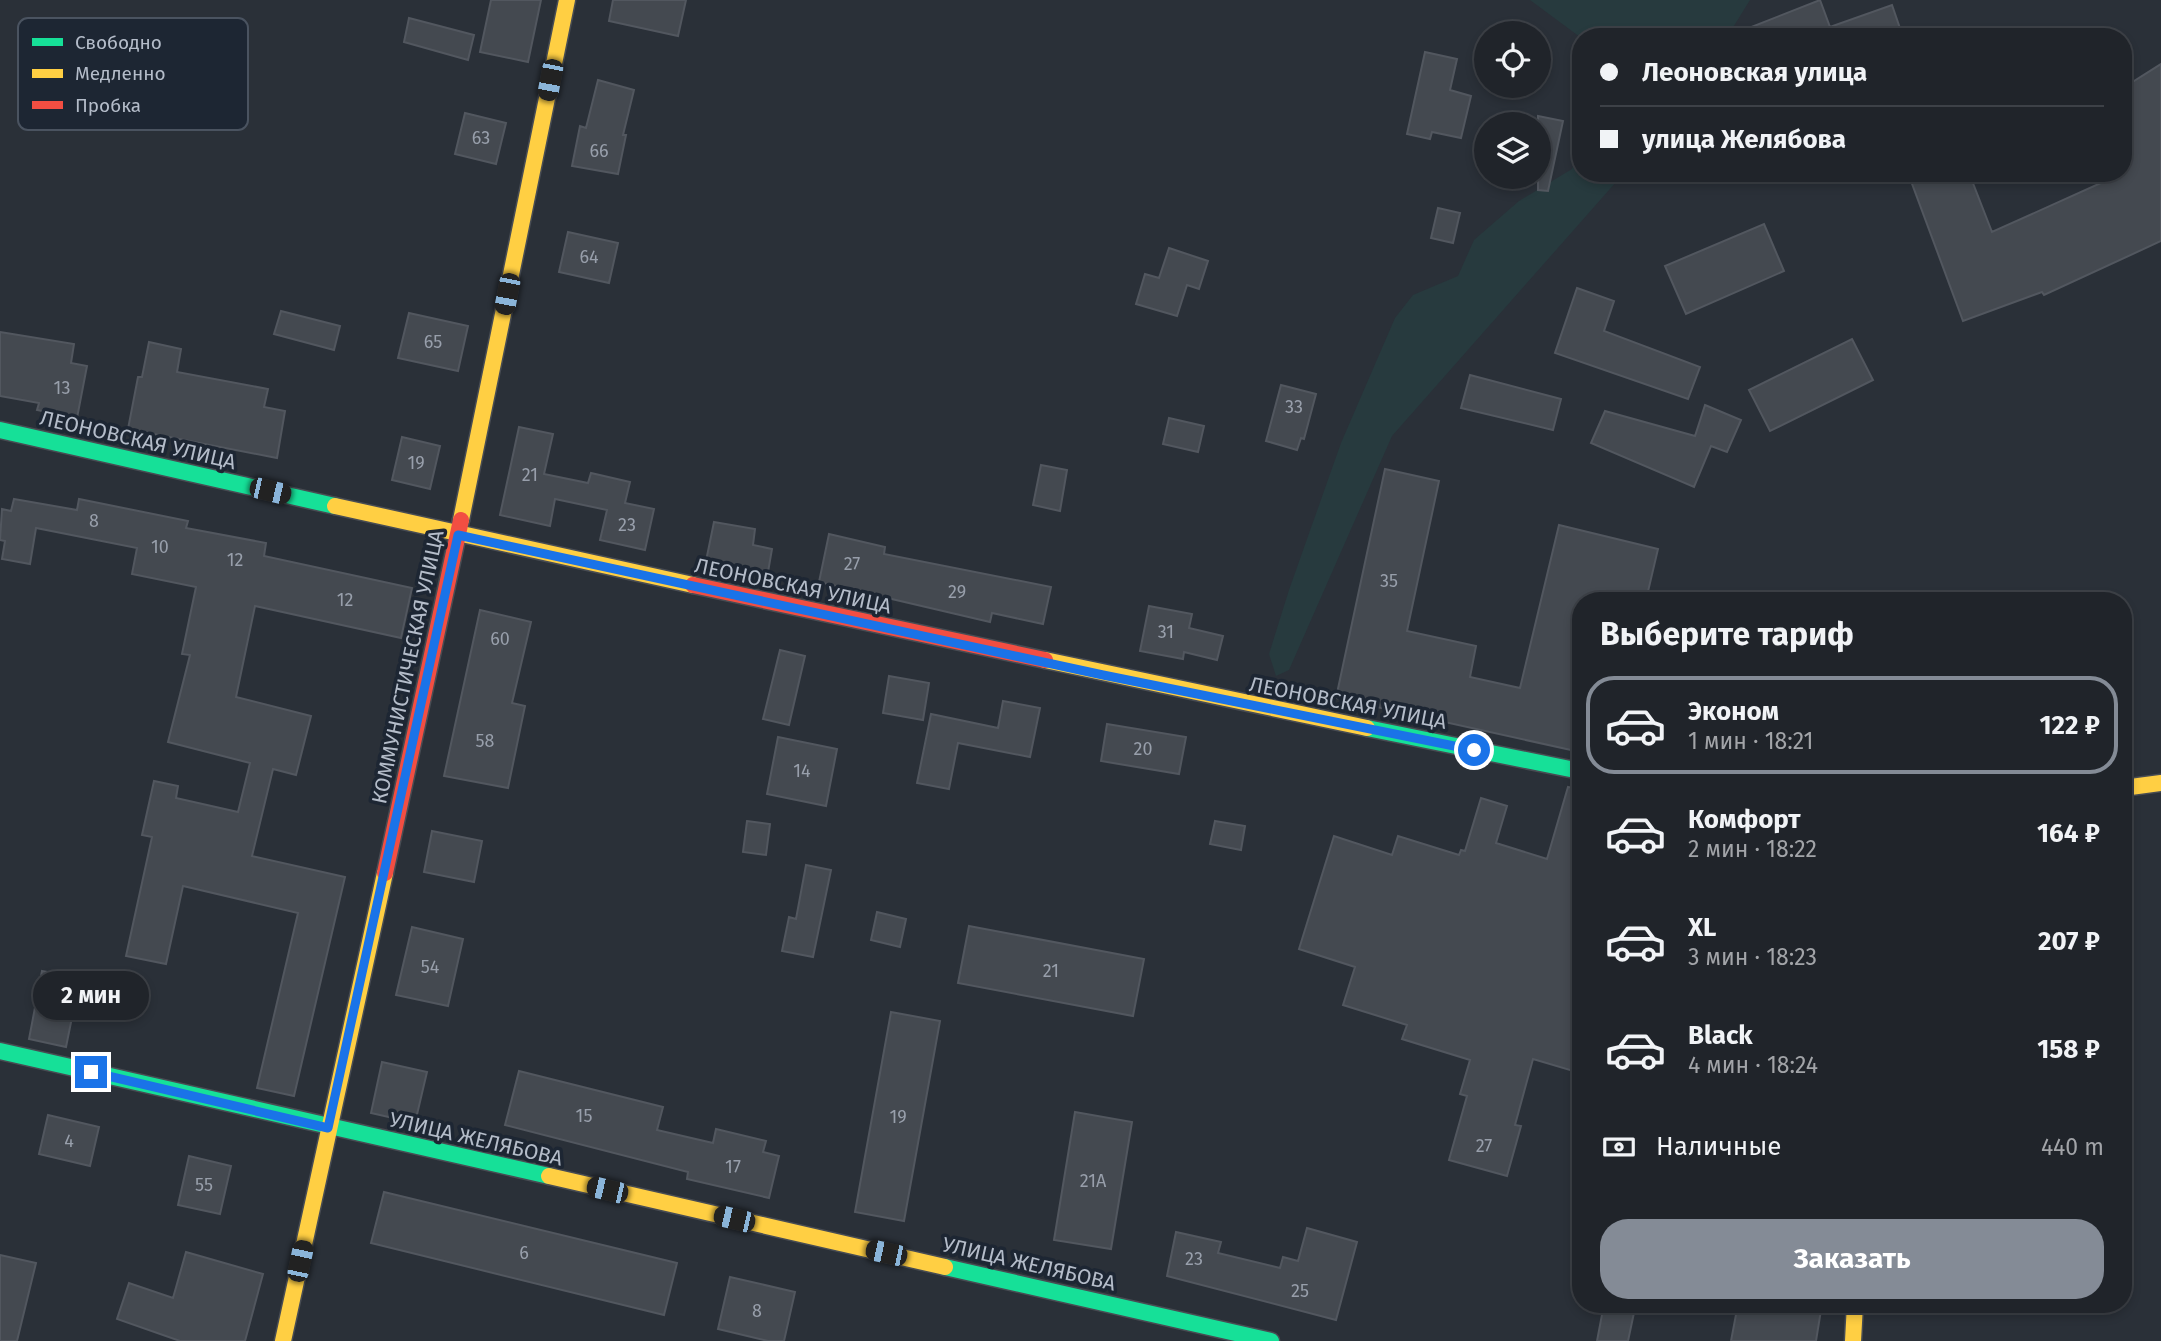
<!DOCTYPE html>
<html lang="ru">
<meta charset="utf-8">
<style>
:root{--surface:#20242a;--page:#282c32;--text:#f1f3f6;--muted:#a2a4a8;--line:#3d4147;--accent:#848b96}
body{margin:0;font-family:"Fira Sans",sans-serif;background:var(--page);color:var(--text);height:100vh;display:flex;flex-direction:column;font-size:26px;white-space:nowrap}
*{box-sizing:border-box;margin:0}
p{font-size:23px;color:var(--muted)}
.icon{flex:none;width:38px;height:38px;fill:none;stroke:currentColor;stroke-width:2;stroke-linecap:round;stroke-linejoin:round}
.map{position:relative;flex:1;overflow:hidden}
.details{position:absolute;left:1572px;top:592px;width:560px;height:721px;display:flex;flex-direction:column;background:var(--surface);border-radius:28px;box-shadow:0 4px 10px #0003,0 0 0 2px var(--line)}
.details>*{flex:none}
.hud{position:absolute;left:1572px;top:28px;width:560px;height:154px;border-radius:28px;box-shadow:0 4px 10px #0003,0 0 0 2px var(--line);display:grid;align-content:center;height:154px;padding:0 28px;background:var(--surface)}
.controls{position:absolute;left:1474px;top:21px;display:grid;gap:14px}
.controls a{display:grid;place-items:center;width:77px;height:77px;border-radius:50%;background:var(--surface);box-shadow:0 4px 10px #0003,0 0 0 2px var(--line);font-size:35px}
.end{position:absolute;width:32px;height:32px;margin:-16px;border:9px solid #1a73e8;background:#fff;box-shadow:0 0 0 4px #fff}
.from{border-radius:50%}
.bubble{position:absolute;height:49px;border-radius:24px;background:var(--surface);box-shadow:0 4px 10px #0003,0 0 0 2px var(--line);font-size:23px;font-weight:700;line-height:49px;text-align:center}
.car{position:absolute;width:21px;height:42px;margin:-21px -10px;border-radius:9px;box-shadow:0 0 5px 2px #0007;background:linear-gradient(#222 24%,#8ab4d8 0 40%,#222 0 76%,#8ab4d8 0 86%,#222 0)}
.hud b{display:flex;align-items:center;gap:24px;height:66px;font-size:26px}
.hud b+b{border-top:2px solid var(--line)}
.hud i{width:18px;height:18px;background:var(--text)}
ul{padding:0;list-style:none}
li{display:flex;align-items:center;gap:21px;height:98px;margin:0 14px 10px;padding:0 14px;border:4px solid transparent;border-radius:28px}
li div{flex:1}
li b{display:block;font-size:26px}
li em{font-style:normal;font-weight:700}
li.on{border-color:var(--accent)}
li>.icon{width:63px;height:63px;stroke-width:1.5}
h2{padding:0 28px;font-size:32px;line-height:84px}
.pay{display:flex;align-items:center;gap:18px;height:77px;padding:0 28px;font-size:26px}
.pay p{margin-inline-start:auto}
.cta{display:flex;gap:14px;margin-top:auto;padding:14px 28px}
.cta a{flex:1;height:80px;border-radius:28px;background:var(--accent);color:#fff;font-size:28px;font-weight:700;line-height:80px;text-align:center}
.map>svg:first-child{display:block}
.green{fill:#273a3e}
.building{fill:#444950;stroke:#52575f;stroke-width:2}
.lines{fill:none;stroke-linecap:round;stroke-linejoin:round}
.fast-casing{stroke:#484c53;stroke-width:19}
.slow-casing{stroke:#484c53;stroke-width:19}
.jam-casing{stroke:#484c53;stroke-width:19}
.fast{stroke:#16e098;stroke-width:16}
.slow{stroke:#ffcf43;stroke-width:16}
.jam{stroke:#f24e42;stroke-width:16}
.route{stroke:#1a73e8;stroke-width:9}
.labels{text-anchor:middle;dominant-baseline:central;stroke-width:7;stroke-linejoin:round;paint-order:stroke}
.number-label{font-size:18px;fill:#989fab}
.street-label{font-size:21px;fill:#b4bcc9;stroke:#1d2633}
.key{fill:#1d2633;stroke:#4a5360;stroke-width:2}
.key-label{font-size:19px;fill:#b4bcc9}
</style>
<div class="map">
<svg width="2161" height="1341" viewBox="0 0 2161 1341">
<rect width="100%" height="100%" fill="#2a3038"/>
<path class="green" d="M 1530,0 L 1750,0 L 1727,37 L 1580,37 Z
M 1580,148 L 1580,173 L 1624,173 L 1392,436 L 1289,670 L 1276,676 L 1269,654 L 1289,590 L 1341,443 L 1395,318 L 1413,295 L 1458,276 L 1474,240 L 1519,201 L 1572,169 Z"/>
<path class="building" d="M 491,0 L 541,0 L 528,62 L 480,52 Z
M 613,0 L 686,0 L 678,36 L 609,21 Z
M 1820,0 L 1830,27 L 1892,5 L 1903,37 L 1726,37 Z
M 409,18 L 474,35 L 468,60 L 404,42 Z
M 1425,52 L 1457,59 L 1450,90 L 1471,96 L 1461,138 L 1432,132 L 1430,139 L 1407,134 Z
M 2161,64 L 2161,241 L 2044,295 L 2042,292 L 1963,321 L 1908,173 L 1969,173 L 1992,232 L 2123,173 L 2123,88 Z
M 598,80 L 634,90 L 623,135 L 626,135 L 618,174 L 572,166 L 580,126 L 586,128 Z
M 465,113 L 506,123 L 496,164 L 455,154 Z
M 1538,116 L 1563,121 L 1548,191 L 1538,190 Z
M 1438,208 L 1460,213 L 1453,243 L 1431,238 Z
M 1764,224 L 1784,271 L 1686,314 L 1665,266 Z
M 568,232 L 618,243 L 609,283 L 559,272 Z
M 1169,248 L 1208,261 L 1199,289 L 1187,285 L 1177,316 L 1136,304 L 1145,274 L 1159,278 Z
M 1577,288 L 1614,301 L 1604,331 L 1700,367 L 1688,399 L 1555,353 Z
M 281,311 L 340,326 L 334,350 L 274,334 Z
M 409,313 L 468,326 L 458,371 L 398,358 Z
M 0,332 L 74,344 L 71,363 L 87,366 L 77,418 L 37,410 L 39,403 L 0,396 Z
M 1852,339 L 1873,380 L 1770,431 L 1749,390 Z
M 149,342 L 181,349 L 177,372 L 268,389 L 264,407 L 285,411 L 277,458 L 128,429 L 138,377 L 142,377 Z
M 1470,375 L 1561,399 L 1553,430 L 1461,408 Z
M 1281,385 L 1316,394 L 1304,439 L 1301,438 L 1297,450 L 1266,441 Z
M 1705,405 L 1741,420 L 1727,452 L 1711,446 L 1694,487 L 1591,443 L 1605,411 L 1695,436 Z
M 1169,418 L 1204,426 L 1198,452 L 1163,444 Z
M 519,427 L 553,434 L 544,474 L 588,483 L 591,473 L 630,482 L 625,503 L 654,509 L 645,550 L 600,540 L 607,510 L 555,499 L 550,526 L 500,515 Z
M 402,437 L 440,446 L 430,489 L 392,480 Z
M 1041,465 L 1067,470 L 1060,511 L 1033,505 Z
M 1385,469 L 1439,481 L 1407,631 L 1476,646 L 1470,677 L 1520,688 L 1559,525 L 1658,549 L 1646,600 L 1580,600 L 1580,752 L 1336,698 Z
M 14,499 L 77,510 L 79,499 L 188,521 L 186,528 L 266,543 L 264,556 L 412,588 L 401,638 L 255,606 L 236,697 L 311,716 L 296,775 L 273,769 L 252,856 L 345,877 L 294,1096 L 257,1088 L 298,913 L 183,886 L 166,964 L 126,956 L 152,837 L 142,835 L 154,781 L 178,786 L 176,798 L 238,812 L 250,763 L 168,742 L 190,655 L 182,654 L 196,587 L 132,574 L 137,548 L 36,528 L 30,564 L 2,559 L 5,541 L 0,540 L 2,509 L 11,511 Z
M 714,522 L 755,529 L 753,545 L 772,549 L 768,572 L 706,561 Z
M 829,534 L 885,547 L 884,554 L 1051,587 L 1043,624 L 992,613 L 990,622 L 819,582 Z
M 1149,606 L 1192,614 L 1189,628 L 1223,636 L 1217,660 L 1184,652 L 1183,659 L 1140,651 Z
M 480,610 L 531,622 L 512,703 L 525,706 L 508,788 L 444,776 Z
M 780,650 L 805,656 L 789,725 L 763,719 Z
M 889,676 L 929,683 L 923,720 L 883,713 Z
M 1003,701 L 1040,708 L 1030,757 L 958,743 L 949,789 L 917,783 L 931,714 L 998,728 Z
M 1107,724 L 1186,737 L 1179,774 L 1101,761 Z
M 778,737 L 837,749 L 826,806 L 767,794 Z
M 1568,787 L 1580,789 L 1580,847 L 1571,877 L 1580,878 L 1580,1073 L 1533,1059 L 1515,1125 L 1521,1126 L 1507,1176 L 1449,1160 L 1467,1096 L 1460,1094 L 1470,1060 L 1402,1039 L 1407,1025 L 1343,1005 L 1355,967 L 1299,949 L 1334,836 L 1392,855 L 1398,836 L 1459,855 L 1461,850 L 1465,851 L 1481,798 L 1507,806 L 1496,843 L 1547,859 Z
M 747,821 L 770,824 L 766,855 L 743,852 Z
M 1215,821 L 1245,826 L 1241,850 L 1210,844 Z
M 432,831 L 482,841 L 474,882 L 424,872 Z
M 806,865 L 831,870 L 813,957 L 782,951 L 789,917 L 796,919 Z
M 877,912 L 906,919 L 900,947 L 871,940 Z
M 969,926 L 1144,959 L 1133,1016 L 958,983 Z
M 412,927 L 463,939 L 448,1006 L 396,995 Z
M 42,971 L 80,978 L 66,1047 L 29,1039 Z
M 891,1012 L 940,1021 L 904,1221 L 855,1212 Z
M 382,1062 L 427,1072 L 415,1123 L 371,1113 Z
M 519,1071 L 663,1107 L 657,1130 L 713,1143 L 716,1129 L 766,1141 L 763,1152 L 779,1156 L 769,1198 L 687,1179 L 688,1172 L 505,1125 Z
M 1075,1112 L 1132,1122 L 1111,1249 L 1054,1240 Z
M 48,1115 L 99,1127 L 90,1166 L 39,1154 Z
M 189,1156 L 231,1166 L 220,1214 L 178,1205 Z
M 384,1192 L 677,1263 L 664,1315 L 371,1243 Z
M 1307,1228 L 1357,1242 L 1336,1320 L 1167,1276 L 1176,1232 L 1221,1242 L 1218,1253 L 1280,1268 L 1283,1257 L 1298,1261 Z
M 186,1252 L 263,1274 L 245,1341 L 180,1341 L 117,1319 L 129,1283 L 173,1298 Z
M 0,1255 L 36,1263 L 17,1341 L 0,1341 Z
M 730,1277 L 795,1292 L 784,1341 L 768,1341 L 718,1329 Z
M 1604,1304 L 1635,1308 L 1628,1341 L 1597,1341 Z
M 1738,1304 L 1822,1304 L 1816,1341 L 1731,1341 Z"/>
<g class="lines">
<defs>
<path id="fast" d="M 0,430 L 335,506
M 1367,728 L 1580,771
M 0,1051 L 549,1176
M 945,1267 L 1271,1341"/>
<path id="slow" d="M 335,506 L 693,585
M 461,520 L 567,0
M 1045,660 L 1367,728
M 2123,788 L 2161,783
M 549,1176 L 945,1267
M 283,1341 L 385,873
M 1853,1341 L 1855,1304"/>
<path id="jam" d="M 693,585 L 1045,660
M 385,873 L 461,520"/>
</defs>
<use href="#fast" class="fast-casing"/>
<use href="#slow" class="slow-casing"/>
<use href="#jam" class="jam-casing"/>
<use href="#fast" class="fast"/>
<use href="#slow" class="slow"/>
<use href="#jam" class="jam"/>
</g>
<g class="lines">
<path class="route" d="M 91,1072 L 328,1128 L 458,535 L 1103,675 L 1474,750"/>
</g>
<g class="labels">
<g class="number-label">
<text x="481" y="138">63</text>
<text x="599" y="151">66</text>
<text x="589" y="257">64</text>
<text x="433" y="342">65</text>
<text x="62" y="388">13</text>
<text x="1294" y="407">33</text>
<text x="416" y="463">19</text>
<text x="530" y="475">21</text>
<text x="94" y="521">8</text>
<text x="627" y="525">23</text>
<text x="160" y="547">10</text>
<text x="235" y="560">12</text>
<text x="852" y="564">27</text>
<text x="1389" y="581">35</text>
<text x="957" y="592">29</text>
<text x="345" y="600">12</text>
<text x="1166" y="632">31</text>
<text x="500" y="639">60</text>
<text x="485" y="741">58</text>
<text x="1143" y="749">20</text>
<text x="802" y="771">14</text>
<text x="430" y="967">54</text>
<text x="1051" y="971">21</text>
<text x="584" y="1116">15</text>
<text x="898" y="1117">19</text>
<text x="69" y="1141">4</text>
<text x="1484" y="1146">27</text>
<text x="733" y="1167">17</text>
<text x="1093" y="1181">21А</text>
<text x="204" y="1185">55</text>
<text x="524" y="1253">6</text>
<text x="1194" y="1259">23</text>
<text x="1300" y="1291">25</text>
<text x="757" y="1311">8</text>
</g>
<g class="street-label">
<text transform="translate(138 440) rotate(13)">ЛЕОНОВСКАЯ УЛИЦА</text>
<text transform="translate(793 586) rotate(12)">ЛЕОНОВСКАЯ УЛИЦА</text>
<text transform="translate(408 667) rotate(-78)">КОММУНИСТИЧЕСКАЯ УЛИЦА</text>
<text transform="translate(1348 703) rotate(11)">ЛЕОНОВСКАЯ УЛИЦА</text>
<text transform="translate(476 1139) rotate(13)">УЛИЦА ЖЕЛЯБОВА</text>
<text transform="translate(1029 1264) rotate(13)">УЛИЦА ЖЕЛЯБОВА</text>
</g>
</g>
<rect x="18" y="18" width="230" height="112" rx="10" class="key"/>
<rect x="32" y="38" width="31" height="8" fill="#16e098"/>
<rect x="32" y="69" width="31" height="9" fill="#ffcf43"/>
<rect x="32" y="101" width="31" height="8" fill="#f24e42"/>
<g class="key-label">
<text x="75" y="49">Свободно</text>
<text x="75" y="80">Медленно</text>
<text x="75" y="112">Пробка</text>
</g>
</svg>
<div class="controls">
<a><svg class="icon" aria-label="locate" viewBox="0 0 24 24"><circle cx="12" cy="12" r="6"/><path d="M12 2v4M12 18v4M2 12h4M18 12h4"/></svg></a>
<a><svg class="icon" aria-label="layers" viewBox="0 0 24 24"><path d="M12 4l9 5-9 5-9-5zM3 14l9 5 9-5"/></svg></a>
</div>
<i class="end from" style="left:1474px;top:750px"></i>
<i class="end" style="left:91px;top:1072px"></i>
<div class="bubble" style="left:33px;top:971px;width:116px">2 мин</div>
<i class="car" style="left:550px;top:80px;rotate:191deg"></i>
<i class="car" style="left:507px;top:294px;rotate:191deg"></i>
<i class="car" style="left:270px;top:491px;rotate:103deg"></i>
<i class="car" style="left:607px;top:1190px;rotate:283deg"></i>
<i class="car" style="left:734px;top:1219px;rotate:283deg"></i>
<i class="car" style="left:886px;top:1253px;rotate:282deg"></i>
<i class="car" style="left:300px;top:1261px;rotate:12deg"></i>
<div class="hud">
<b><i class="from"></i>Леоновская улица</b>
<b><i></i>улица Желябова</b>
</div>
<section class="details">
<h2>Выберите тариф</h2>
<ul>
<li class="on"><svg class="icon" aria-label="car" viewBox="0 0 24 24"><path d="M5 17H2v-5l4-1 3-4h7l3 4 3 1v5h-3M9 17h6M6 11h13"/><circle cx="7" cy="17" r="2"/><circle cx="17" cy="17" r="2"/></svg><div><b>Эконом</b><p>1 мин · 18:21</p></div><em>122 ₽</em></li>
<li><svg class="icon" aria-label="car" viewBox="0 0 24 24"><path d="M5 17H2v-5l4-1 3-4h7l3 4 3 1v5h-3M9 17h6M6 11h13"/><circle cx="7" cy="17" r="2"/><circle cx="17" cy="17" r="2"/></svg><div><b>Комфорт</b><p>2 мин · 18:22</p></div><em>164 ₽</em></li>
<li><svg class="icon" aria-label="car" viewBox="0 0 24 24"><path d="M5 17H2v-5l4-1 3-4h7l3 4 3 1v5h-3M9 17h6M6 11h13"/><circle cx="7" cy="17" r="2"/><circle cx="17" cy="17" r="2"/></svg><div><b>XL</b><p>3 мин · 18:23</p></div><em>207 ₽</em></li>
<li><svg class="icon" aria-label="car" viewBox="0 0 24 24"><path d="M5 17H2v-5l4-1 3-4h7l3 4 3 1v5h-3M9 17h6M6 11h13"/><circle cx="7" cy="17" r="2"/><circle cx="17" cy="17" r="2"/></svg><div><b>Black</b><p>4 мин · 18:24</p></div><em>158 ₽</em></li>
</ul>
<div class="pay"><svg class="icon" aria-label="cash" viewBox="0 0 24 24"><path d="M3 7h18v10H3z"/><circle cx="12" cy="12" r="2"/></svg>Наличные<p>440 m</p></div>
<div class="cta"><a>Заказать</a></div>
</section>
</div>
